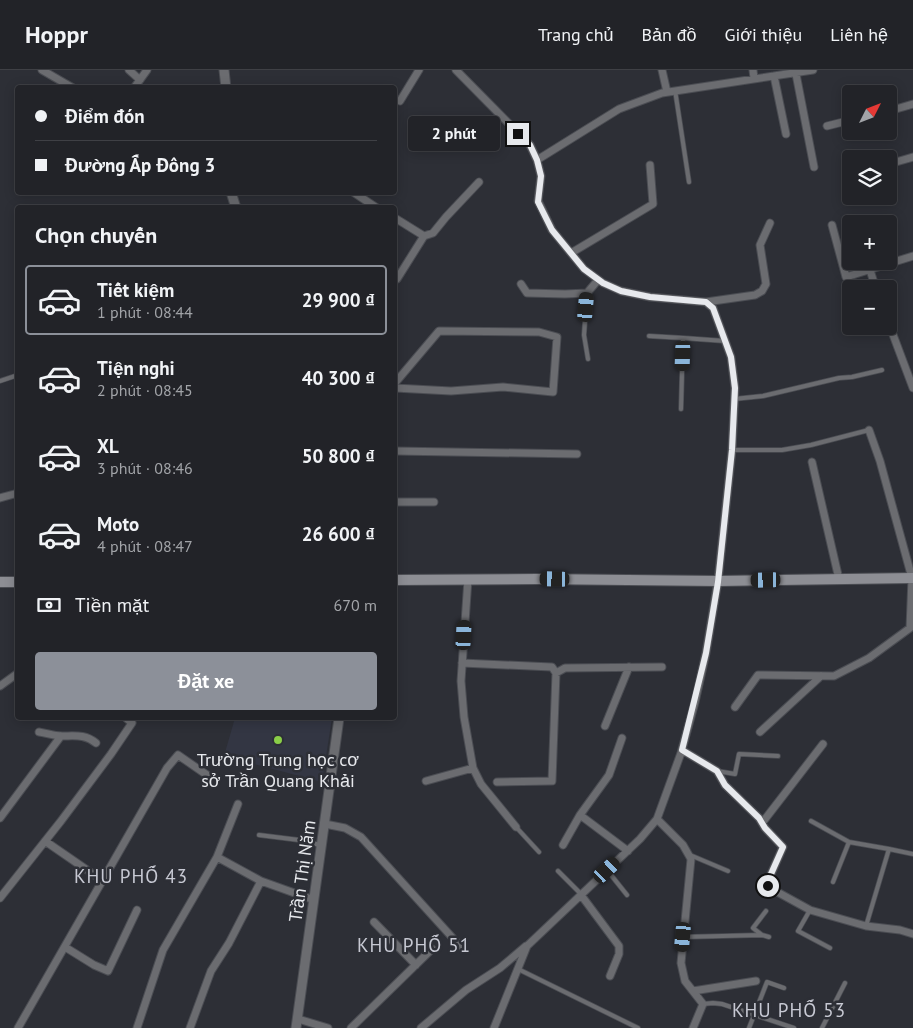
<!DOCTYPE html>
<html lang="vi">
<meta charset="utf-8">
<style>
:root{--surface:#222328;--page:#2a2b30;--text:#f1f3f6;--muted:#a2a4a8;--line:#3f4045;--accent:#8c9099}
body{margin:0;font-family:"PT Sans",sans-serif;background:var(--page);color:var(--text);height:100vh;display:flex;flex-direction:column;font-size:19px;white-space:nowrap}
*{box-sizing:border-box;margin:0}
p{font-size:16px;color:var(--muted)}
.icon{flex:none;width:28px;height:28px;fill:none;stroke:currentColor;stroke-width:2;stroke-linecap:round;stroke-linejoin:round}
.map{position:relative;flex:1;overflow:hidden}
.details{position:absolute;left:15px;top:135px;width:382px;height:515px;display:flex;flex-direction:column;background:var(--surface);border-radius:5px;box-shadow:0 2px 12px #0003,0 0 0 1px var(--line)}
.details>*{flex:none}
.banner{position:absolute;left:15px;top:15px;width:382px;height:110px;border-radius:5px;box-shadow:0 2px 12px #0003,0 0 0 1px var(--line);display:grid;align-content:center;height:110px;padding:0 20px;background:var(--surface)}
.needle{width:32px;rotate:48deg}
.buttons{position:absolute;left:842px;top:15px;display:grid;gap:10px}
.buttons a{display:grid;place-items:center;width:55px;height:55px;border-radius:5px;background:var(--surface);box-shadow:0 2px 12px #0003,0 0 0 1px var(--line);font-size:25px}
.end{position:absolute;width:22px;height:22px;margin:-11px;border:6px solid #e7e9ed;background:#111;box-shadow:0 0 0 2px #111}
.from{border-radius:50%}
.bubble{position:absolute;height:35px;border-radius:5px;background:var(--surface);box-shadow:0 2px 12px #0003,0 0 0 1px var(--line);font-size:16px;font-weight:700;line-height:35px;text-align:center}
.car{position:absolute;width:15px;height:30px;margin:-15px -8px;border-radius:6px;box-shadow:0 0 4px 1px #0007;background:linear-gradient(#222 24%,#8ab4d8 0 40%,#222 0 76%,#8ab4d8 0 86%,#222 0)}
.banner b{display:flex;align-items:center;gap:18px;height:48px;font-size:19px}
.banner b+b{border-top:1px solid var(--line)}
.banner i{width:12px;height:12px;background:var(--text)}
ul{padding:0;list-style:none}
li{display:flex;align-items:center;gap:15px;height:70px;margin:0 10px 8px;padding:0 10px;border:2px solid transparent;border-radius:5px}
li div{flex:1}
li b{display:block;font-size:19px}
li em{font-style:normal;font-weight:700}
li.on{border-color:var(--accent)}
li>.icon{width:45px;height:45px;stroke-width:1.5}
h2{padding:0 20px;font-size:22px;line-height:60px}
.pay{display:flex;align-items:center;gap:12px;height:55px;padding:0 20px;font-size:19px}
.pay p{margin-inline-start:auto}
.primary-button{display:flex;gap:10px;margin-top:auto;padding:10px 20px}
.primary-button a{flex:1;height:58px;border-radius:5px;background:var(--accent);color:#fff;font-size:20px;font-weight:700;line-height:58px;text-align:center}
header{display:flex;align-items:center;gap:30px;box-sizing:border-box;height:70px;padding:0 25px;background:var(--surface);border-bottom:1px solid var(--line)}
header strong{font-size:24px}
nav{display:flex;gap:28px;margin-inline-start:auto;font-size:18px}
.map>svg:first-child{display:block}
.built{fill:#333643}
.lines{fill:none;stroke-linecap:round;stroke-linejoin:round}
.service-casing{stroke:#4b4d53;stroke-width:5.5}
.minor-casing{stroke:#4b4d53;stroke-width:9}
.tertiary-casing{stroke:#4b4d53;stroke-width:11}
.secondary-casing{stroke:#4b4d53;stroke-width:12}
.service{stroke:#6b6c70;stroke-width:4}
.minor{stroke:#6b6c70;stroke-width:7}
.tertiary{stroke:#6b6c70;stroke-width:9}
.secondary{stroke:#8d8e94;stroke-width:10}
.route{stroke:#e7e9ed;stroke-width:6}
.poi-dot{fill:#8ace48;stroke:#2d2f36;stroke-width:2}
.labels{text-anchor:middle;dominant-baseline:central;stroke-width:5;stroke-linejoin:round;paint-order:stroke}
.poi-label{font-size:18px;fill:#e7e9ed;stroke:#2d2f36}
.street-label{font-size:18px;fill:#e7e9ed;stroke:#2d2f36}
.neighbourhood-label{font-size:19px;letter-spacing:1px;fill:#c7c9d3;stroke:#2d2f36}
</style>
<header>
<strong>Hoppr</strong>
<nav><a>Trang chủ</a><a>Bản đồ</a><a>Giới thiệu</a><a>Liên hệ</a></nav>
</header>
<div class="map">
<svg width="913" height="958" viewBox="0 0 913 958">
<rect width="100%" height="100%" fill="#2d2f36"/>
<path class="built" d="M 235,648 L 332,648 L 322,712 L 224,686 Z"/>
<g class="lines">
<defs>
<path id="service" d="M 675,20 L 689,112
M 587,223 L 584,265 L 588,289
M 649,266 L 683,268
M 0,311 L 18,305
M 734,329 L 763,326 L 839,308 L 852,307 L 882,300
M 681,339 L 683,268 L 725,271
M 732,380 L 782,380 L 811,375 L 869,360
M 717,701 L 735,704 L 739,684 L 778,686
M 811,751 L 849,772 L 889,779
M 516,757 L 539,782
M 259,765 L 307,771 L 322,776
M 690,785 L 728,801
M 607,800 L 627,825
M 558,801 L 581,824
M 833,812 L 849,772
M 810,840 L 798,861 L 830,878
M 766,841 L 753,858 L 762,865 L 769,867
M 866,856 L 889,779 L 913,784
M 683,867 L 762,865
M 518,899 L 638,958
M 703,934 L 713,933 L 722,934 L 794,958
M 749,958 L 767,912 L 784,918
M 822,958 L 845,913"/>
<path id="minor" d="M 42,0 L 73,18
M 129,0 L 140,10
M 456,0 L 530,75 L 537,90 L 541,106 L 538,131 L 552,160 L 584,199 L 603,213 L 621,221 L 650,227 L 706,232 L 713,238 L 731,287 L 735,318 L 732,380 L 718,511 L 706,583 L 695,632 L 681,683 L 657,749 L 683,775 L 691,789 L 681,893 L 685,911 L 703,934 L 693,958
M 662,0 L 667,22
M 753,0 L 754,8
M 796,4 L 814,97
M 774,6 L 786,64
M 134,18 L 147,0
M 400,31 L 419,0
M 889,41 L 913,34
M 827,56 L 851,50
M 537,90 L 619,39 L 662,23 L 813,0
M 889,94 L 913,87
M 353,122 L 377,138
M 395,148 L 424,166 L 397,209
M 832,155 L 846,207 L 913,186
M 424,166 L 433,163 L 446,147 L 479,112
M 571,183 L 653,134 L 650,95
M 870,200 L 876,219
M 521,214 L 527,223 L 565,224 L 587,223 L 598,210
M 706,232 L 755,225 L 762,221 L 766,214 L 760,175 L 770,153
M 889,254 L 913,318
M 395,313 L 439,261 L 539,262 L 557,267 L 553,322 L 503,317 L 451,321 L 395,318
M 395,381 L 577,384
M 812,392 L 839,509
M 0,428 L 18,423
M 395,432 L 434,432
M 468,509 L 461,611 L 464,647 L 473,698 L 481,714 L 516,757
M 462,593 L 552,597 L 556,603 L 552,711 L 497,712
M 556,603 L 565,598 L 662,597
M 0,616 L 18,603
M 735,637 L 758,605 L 834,606 L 869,588 L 910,558 L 912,508 L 880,391 L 869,360
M 605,656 L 629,597
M 39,662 C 46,663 54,666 62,666 C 75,666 85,664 96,673
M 760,662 L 821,606
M 622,668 L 609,705 L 580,745 L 628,781
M 682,680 L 717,701 L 725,715 L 759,748 L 765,758 L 783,777 L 767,813 L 770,818 L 810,840 L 866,856 L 900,860 L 913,864
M 426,711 L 473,698
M 0,748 L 61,666
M 762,753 L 823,674
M 325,754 L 345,758 L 361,767 L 460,876
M 45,771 L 103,811
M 563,775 L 580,745
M 217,787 L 238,734
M 581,825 L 619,876 L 619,884 L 610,906
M 0,828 L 61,751 L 111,684 L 132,653 L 126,648
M 374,852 L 416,895
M 65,877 L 94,895 L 108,901 L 137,840
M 693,921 L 756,911
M 298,949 L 328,958
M 18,958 L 167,698 L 178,685 L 207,705
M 137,958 L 163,880 L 217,787 L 261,811 L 314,830
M 190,958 L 211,901 L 229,873 L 261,811
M 351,958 L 432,879
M 421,958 L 466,920 L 500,898 L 526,876
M 494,958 L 527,876 L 640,769 L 657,749"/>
<path id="tertiary" d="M 224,0 L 226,18
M 231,122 L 236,138
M 296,958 L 339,648"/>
<path id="secondary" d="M 395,510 L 537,509 L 718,511 L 913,508
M 0,512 L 18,512"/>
</defs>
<use href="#service" class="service-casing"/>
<use href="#minor" class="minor-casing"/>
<use href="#tertiary" class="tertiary-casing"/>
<use href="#secondary" class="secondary-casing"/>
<use href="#service" class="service"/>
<use href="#minor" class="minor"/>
<use href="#tertiary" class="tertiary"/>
<use href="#secondary" class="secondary"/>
</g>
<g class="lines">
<path class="route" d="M 518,64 L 530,75 L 537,90 L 541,106 L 538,132 L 552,160 L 584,199 L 603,213 L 621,221 L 650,227 L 706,232 L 713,238 L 731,287 L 735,318 L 732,380 L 718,512 L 706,583 L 682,680 L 717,701 L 725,715 L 759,748 L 765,758 L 783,777 L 767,813 L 768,816"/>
</g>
<circle class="poi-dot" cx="278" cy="670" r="5"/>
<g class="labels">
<g class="poi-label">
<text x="278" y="689">Trường Trung học cơ<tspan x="278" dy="21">sở Trần Quang Khải</tspan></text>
</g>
<g class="street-label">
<text transform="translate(302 801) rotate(-82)">Trần Thị Năm</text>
</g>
<g class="neighbourhood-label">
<text x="131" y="806">KHU PHỐ 43</text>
<text x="414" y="875">KHU PHỐ 51</text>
<text x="789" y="940">KHU PHỐ 53</text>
</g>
</g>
</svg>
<div class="buttons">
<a><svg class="needle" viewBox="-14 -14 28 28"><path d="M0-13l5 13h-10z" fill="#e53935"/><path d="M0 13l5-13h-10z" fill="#a2a4a8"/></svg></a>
<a><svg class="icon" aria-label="layers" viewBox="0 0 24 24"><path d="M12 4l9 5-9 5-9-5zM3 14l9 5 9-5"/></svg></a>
<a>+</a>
<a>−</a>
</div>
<i class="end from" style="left:768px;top:816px"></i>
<i class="end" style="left:518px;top:64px"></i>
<div class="bubble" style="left:408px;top:46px;width:92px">2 phút</div>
<i class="car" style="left:586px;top:237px;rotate:5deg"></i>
<i class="car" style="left:683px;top:286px;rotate:182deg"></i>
<i class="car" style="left:555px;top:509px;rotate:271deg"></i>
<i class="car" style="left:766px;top:510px;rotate:269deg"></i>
<i class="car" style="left:464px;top:565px;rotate:3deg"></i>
<i class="car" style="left:607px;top:800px;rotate:47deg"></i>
<i class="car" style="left:683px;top:867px;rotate:185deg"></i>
<div class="banner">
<b><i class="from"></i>Điểm đón</b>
<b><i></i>Đường Ấp Đông 3</b>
</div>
<section class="details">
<h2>Chọn chuyến</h2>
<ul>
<li class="on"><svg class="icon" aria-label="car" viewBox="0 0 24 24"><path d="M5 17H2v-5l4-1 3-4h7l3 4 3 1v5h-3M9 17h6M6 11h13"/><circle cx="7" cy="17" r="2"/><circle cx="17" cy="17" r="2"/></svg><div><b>Tiết kiệm</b><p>1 phút · 08:44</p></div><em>29 900 ₫</em></li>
<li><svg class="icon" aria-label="car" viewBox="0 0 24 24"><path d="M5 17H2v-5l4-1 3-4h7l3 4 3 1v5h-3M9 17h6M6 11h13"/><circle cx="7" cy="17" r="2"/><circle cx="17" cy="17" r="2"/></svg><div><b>Tiện nghi</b><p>2 phút · 08:45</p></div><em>40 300 ₫</em></li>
<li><svg class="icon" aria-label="car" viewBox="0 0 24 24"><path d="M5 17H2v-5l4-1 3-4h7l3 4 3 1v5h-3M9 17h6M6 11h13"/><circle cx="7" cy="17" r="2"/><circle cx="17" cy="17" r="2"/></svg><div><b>XL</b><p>3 phút · 08:46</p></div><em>50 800 ₫</em></li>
<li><svg class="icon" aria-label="car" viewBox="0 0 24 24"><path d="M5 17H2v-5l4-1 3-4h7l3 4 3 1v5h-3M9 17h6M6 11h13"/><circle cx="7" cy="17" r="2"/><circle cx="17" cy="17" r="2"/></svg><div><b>Moto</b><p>4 phút · 08:47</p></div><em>26 600 ₫</em></li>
</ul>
<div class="pay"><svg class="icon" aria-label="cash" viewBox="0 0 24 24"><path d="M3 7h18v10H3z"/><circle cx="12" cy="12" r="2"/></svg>Tiền mặt<p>670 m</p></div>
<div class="primary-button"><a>Đặt xe</a></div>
</section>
</div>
